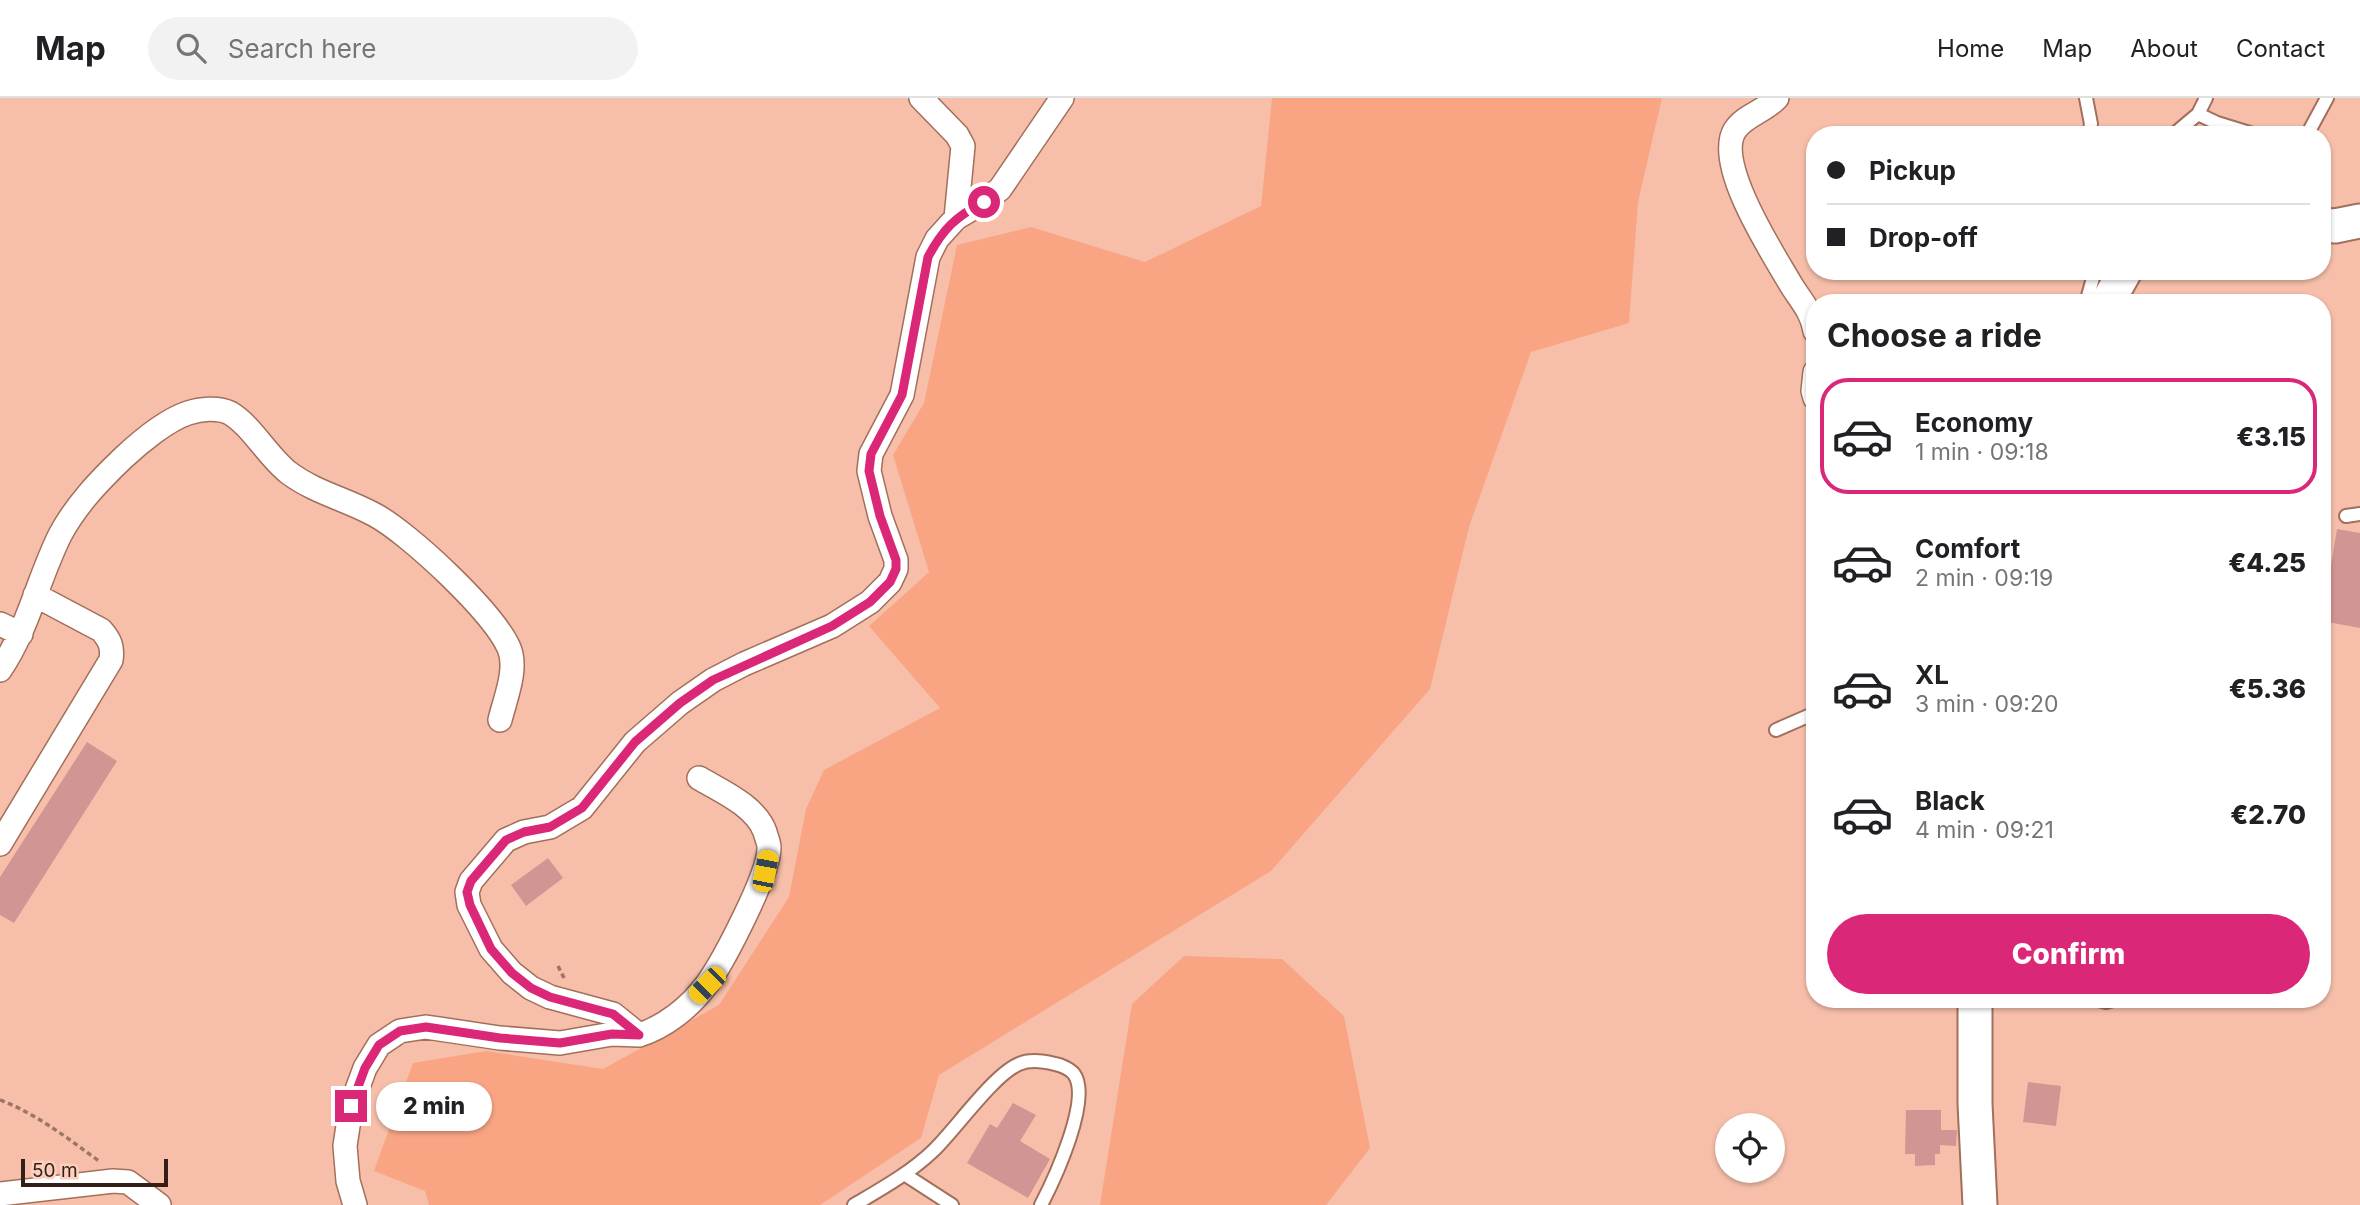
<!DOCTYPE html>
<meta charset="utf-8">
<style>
:root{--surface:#fff;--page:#f2f2f2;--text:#202124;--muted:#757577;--line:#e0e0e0;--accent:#db2777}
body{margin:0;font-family:Inter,sans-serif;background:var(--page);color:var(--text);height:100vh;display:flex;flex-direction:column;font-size:26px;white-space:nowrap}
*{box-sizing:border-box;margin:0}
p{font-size:23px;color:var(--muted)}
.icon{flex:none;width:38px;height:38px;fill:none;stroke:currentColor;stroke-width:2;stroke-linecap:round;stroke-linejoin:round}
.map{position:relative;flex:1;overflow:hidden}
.panel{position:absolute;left:1806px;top:196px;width:525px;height:714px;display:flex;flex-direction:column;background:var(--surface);border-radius:28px;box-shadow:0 2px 5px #0004}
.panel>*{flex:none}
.top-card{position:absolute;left:1806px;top:28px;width:525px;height:154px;border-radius:28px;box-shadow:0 2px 5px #0004;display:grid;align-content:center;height:154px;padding:0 21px;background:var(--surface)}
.controls{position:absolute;left:1715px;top:1015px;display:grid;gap:14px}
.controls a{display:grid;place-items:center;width:70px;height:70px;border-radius:50%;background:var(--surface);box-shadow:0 2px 5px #0004;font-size:35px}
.scale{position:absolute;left:21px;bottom:18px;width:147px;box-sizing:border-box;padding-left:7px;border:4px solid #331f17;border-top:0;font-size:19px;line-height:24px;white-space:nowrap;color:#331f17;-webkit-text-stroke:5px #fccfbe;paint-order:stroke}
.end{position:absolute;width:32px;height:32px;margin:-16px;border:9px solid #db2777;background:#fff;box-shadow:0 0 0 4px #fff}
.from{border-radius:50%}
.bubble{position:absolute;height:49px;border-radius:24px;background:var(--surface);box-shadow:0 2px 5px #0004;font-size:23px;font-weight:800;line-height:49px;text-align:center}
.car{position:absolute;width:21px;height:42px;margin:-21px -10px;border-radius:9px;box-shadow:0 0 5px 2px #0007;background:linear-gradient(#f5c518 24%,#345 0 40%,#f5c518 0 76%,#345 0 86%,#f5c518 0)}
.top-card b{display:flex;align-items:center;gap:24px;height:66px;font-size:26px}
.top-card b+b{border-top:2px solid var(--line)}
.top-card i{width:18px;height:18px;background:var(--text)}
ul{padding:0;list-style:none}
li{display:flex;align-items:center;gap:21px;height:116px;margin:0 14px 10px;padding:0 7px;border:4px solid transparent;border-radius:28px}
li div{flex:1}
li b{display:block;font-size:26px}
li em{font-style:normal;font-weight:800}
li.selected{border-color:var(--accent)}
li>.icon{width:63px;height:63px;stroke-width:1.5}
h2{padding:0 21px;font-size:32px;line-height:84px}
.primary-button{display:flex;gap:14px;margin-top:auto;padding:14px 21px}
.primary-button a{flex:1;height:80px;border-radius:42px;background:var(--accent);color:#fff;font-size:28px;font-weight:800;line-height:80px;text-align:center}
header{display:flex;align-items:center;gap:42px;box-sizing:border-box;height:98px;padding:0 35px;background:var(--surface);border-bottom:2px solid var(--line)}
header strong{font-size:33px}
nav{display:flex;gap:38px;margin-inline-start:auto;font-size:24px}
.search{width:490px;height:63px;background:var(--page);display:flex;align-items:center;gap:18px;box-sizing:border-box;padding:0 24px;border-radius:38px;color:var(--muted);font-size:26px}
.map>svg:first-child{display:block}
.green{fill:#f9a584}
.building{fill:#d19693}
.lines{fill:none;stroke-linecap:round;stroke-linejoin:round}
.lane-casing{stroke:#a26f5c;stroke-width:16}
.street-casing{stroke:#a26f5c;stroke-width:26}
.secondary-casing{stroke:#a26f5c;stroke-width:37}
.path{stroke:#9d7566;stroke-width:3.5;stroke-dasharray:5 3.5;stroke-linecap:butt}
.lane{stroke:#fff;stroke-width:12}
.street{stroke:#fff;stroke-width:23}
.secondary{stroke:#fff;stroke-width:33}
.route{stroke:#db2777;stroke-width:9}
</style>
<header>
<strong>Map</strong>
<div class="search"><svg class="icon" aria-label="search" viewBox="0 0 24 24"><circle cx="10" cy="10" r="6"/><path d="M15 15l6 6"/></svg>Search here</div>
<nav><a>Home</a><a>Map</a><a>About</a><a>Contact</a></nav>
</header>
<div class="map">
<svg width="2360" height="1107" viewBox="0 0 2360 1107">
<rect width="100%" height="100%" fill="#f7bfaa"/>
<path class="green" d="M 1272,0 L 1662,0 L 1638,104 L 1629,225 L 1531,254 L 1469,429 L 1430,591 L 1271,773 L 939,977 L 921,1040 L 820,1107 L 429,1107 L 425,1093 L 374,1073 L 413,965 L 486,953 L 603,971 L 719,907 L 789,799 L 806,711 L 824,672 L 940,610 L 869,528 L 929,474 L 893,357 L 924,305 L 957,147 L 1031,129 L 1145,164 L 1261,108 Z
M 1184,858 L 1282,861 L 1344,918 L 1370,1050 L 1326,1107 L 1100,1107 L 1132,906 Z"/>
<path class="building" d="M 2337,431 L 2360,435 L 2360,530 L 2322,523 Z
M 87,644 L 117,663 L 14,825 L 0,817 L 0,779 Z
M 548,760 L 563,780 L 526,808 L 511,787 Z
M 2028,984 L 2061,988 L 2056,1028 L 2023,1024 Z
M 1013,1005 L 1036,1017 L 1020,1043 L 1050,1061 L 1028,1100 L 967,1065 L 990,1026 L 997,1030 Z
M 1906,1012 L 1941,1012 L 1941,1032 L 1957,1032 L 1956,1048 L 1940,1047 L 1940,1056 L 1935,1056 L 1935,1067 L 1915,1068 L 1915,1056 L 1905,1056 Z"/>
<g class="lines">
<defs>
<path id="lane" d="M 2086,0 L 2091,26 L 2089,37
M 2198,16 L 2217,25 L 2256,37
M 2173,37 L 2198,16 L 2206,0
M 2307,37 L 2327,0
M 2086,205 L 2095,173
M 2346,418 L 2360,416
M 1776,632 L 1815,615
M 2095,901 L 2106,904 L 2116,901
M 904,1076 L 952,1107
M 854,1107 C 881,1091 910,1075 933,1053 C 955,1032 994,976 1019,966 C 1030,961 1043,963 1055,966 C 1061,967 1070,971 1074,976 C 1092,1001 1054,1082 1041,1107"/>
<path id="street" d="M 921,0 L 957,37 L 963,48 L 956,120
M 1777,0 C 1764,14 1745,17 1735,32 C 1714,65 1772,154 1790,185 C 1800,202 1812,213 1815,233
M 1815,274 L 1813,293 L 1815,300
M 0,526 L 21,536
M 0,572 C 28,531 38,481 60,437 C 76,407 99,383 123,360 C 140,344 167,322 188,315 C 200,311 218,309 230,315 C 252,328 268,359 289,375 C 316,395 346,401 375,417 C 410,436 493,514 509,550 C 518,571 505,601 500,622
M 0,746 L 111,562 C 113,549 110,542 101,532 L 35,497
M 639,937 C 665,929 690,909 707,886 C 723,864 770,775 769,749 C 769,745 766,738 765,734 C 756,708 721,693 699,680
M 0,1096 L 113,1083 L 128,1084 L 159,1107
M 355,1107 L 348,1083 L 345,1048 L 351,1008 L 365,970 L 379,947 L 400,933 L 426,929 L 500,940 L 560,945 L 612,936 L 639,937 L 613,916 L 550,899 L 531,890 L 512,875 L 491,851 L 469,807 L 467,794 L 471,783 L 506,742 L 524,734 L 550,729 L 582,710 L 635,644 L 680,605 L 713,582 L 744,566 L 832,528 L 870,504 L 890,484 L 896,471 L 896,462 L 880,418 L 869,373 L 871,356 L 902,297 L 928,159 L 937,141 L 956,120 L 983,104 L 1000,91 L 1062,0"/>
<path id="secondary" d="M 2322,127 L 2335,128 L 2360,123
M 2107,205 L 2125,173
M 1975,901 L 1975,1006 L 1980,1107"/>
</defs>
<use href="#lane" class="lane-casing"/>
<use href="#street" class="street-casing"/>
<use href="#secondary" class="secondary-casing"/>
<path class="path" d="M 558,868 L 565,882
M 0,1002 C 37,1016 67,1040 99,1063"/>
<use href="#lane" class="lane"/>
<use href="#street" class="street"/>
<use href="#secondary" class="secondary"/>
</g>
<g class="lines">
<path class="route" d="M 351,1008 L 365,970 L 379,947 L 400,933 L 426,929 L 500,940 L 560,945 L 612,936 L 639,937 L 613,916 L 550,899 L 531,890 L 512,875 L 491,851 L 470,807 L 467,794 L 471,783 L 506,742 L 524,734 L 550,729 L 582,710 L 635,644 L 680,605 L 713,582 L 832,528 L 870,504 L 890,484 L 896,471 L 896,462 L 880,418 L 869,373 L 871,356 L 902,297 L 928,159 C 943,131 955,119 984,104"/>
</g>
</svg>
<div class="controls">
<a><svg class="icon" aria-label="locate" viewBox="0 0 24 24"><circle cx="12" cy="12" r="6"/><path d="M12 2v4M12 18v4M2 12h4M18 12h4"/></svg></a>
</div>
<div class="scale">50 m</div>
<i class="end from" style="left:984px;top:104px"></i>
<i class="end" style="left:351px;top:1008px"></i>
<div class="bubble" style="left:376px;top:984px;width:116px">2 min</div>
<i class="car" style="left:765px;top:773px;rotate:11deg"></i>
<i class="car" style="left:707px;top:887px;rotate:225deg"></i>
<div class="top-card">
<b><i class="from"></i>Pickup</b>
<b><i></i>Drop-off</b>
</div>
<section class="panel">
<h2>Choose a ride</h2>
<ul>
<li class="selected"><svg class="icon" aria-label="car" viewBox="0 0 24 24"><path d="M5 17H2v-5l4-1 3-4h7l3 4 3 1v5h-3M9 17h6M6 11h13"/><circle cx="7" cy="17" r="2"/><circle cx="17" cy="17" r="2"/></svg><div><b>Economy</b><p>1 min · 09:18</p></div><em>€3.15</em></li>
<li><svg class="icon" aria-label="car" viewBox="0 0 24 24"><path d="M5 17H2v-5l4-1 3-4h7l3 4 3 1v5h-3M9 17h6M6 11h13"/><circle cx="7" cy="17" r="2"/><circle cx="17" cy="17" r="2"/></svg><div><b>Comfort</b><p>2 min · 09:19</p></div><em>€4.25</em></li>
<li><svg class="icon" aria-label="car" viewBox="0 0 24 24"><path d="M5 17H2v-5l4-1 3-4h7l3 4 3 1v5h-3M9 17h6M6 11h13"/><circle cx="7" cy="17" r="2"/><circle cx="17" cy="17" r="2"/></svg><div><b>XL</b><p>3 min · 09:20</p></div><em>€5.36</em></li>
<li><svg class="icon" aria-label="car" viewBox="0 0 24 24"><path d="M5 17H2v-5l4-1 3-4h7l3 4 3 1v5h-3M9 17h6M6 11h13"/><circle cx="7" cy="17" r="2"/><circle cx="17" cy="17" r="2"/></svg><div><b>Black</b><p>4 min · 09:21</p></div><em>€2.70</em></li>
</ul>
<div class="primary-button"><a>Confirm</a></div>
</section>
</div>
